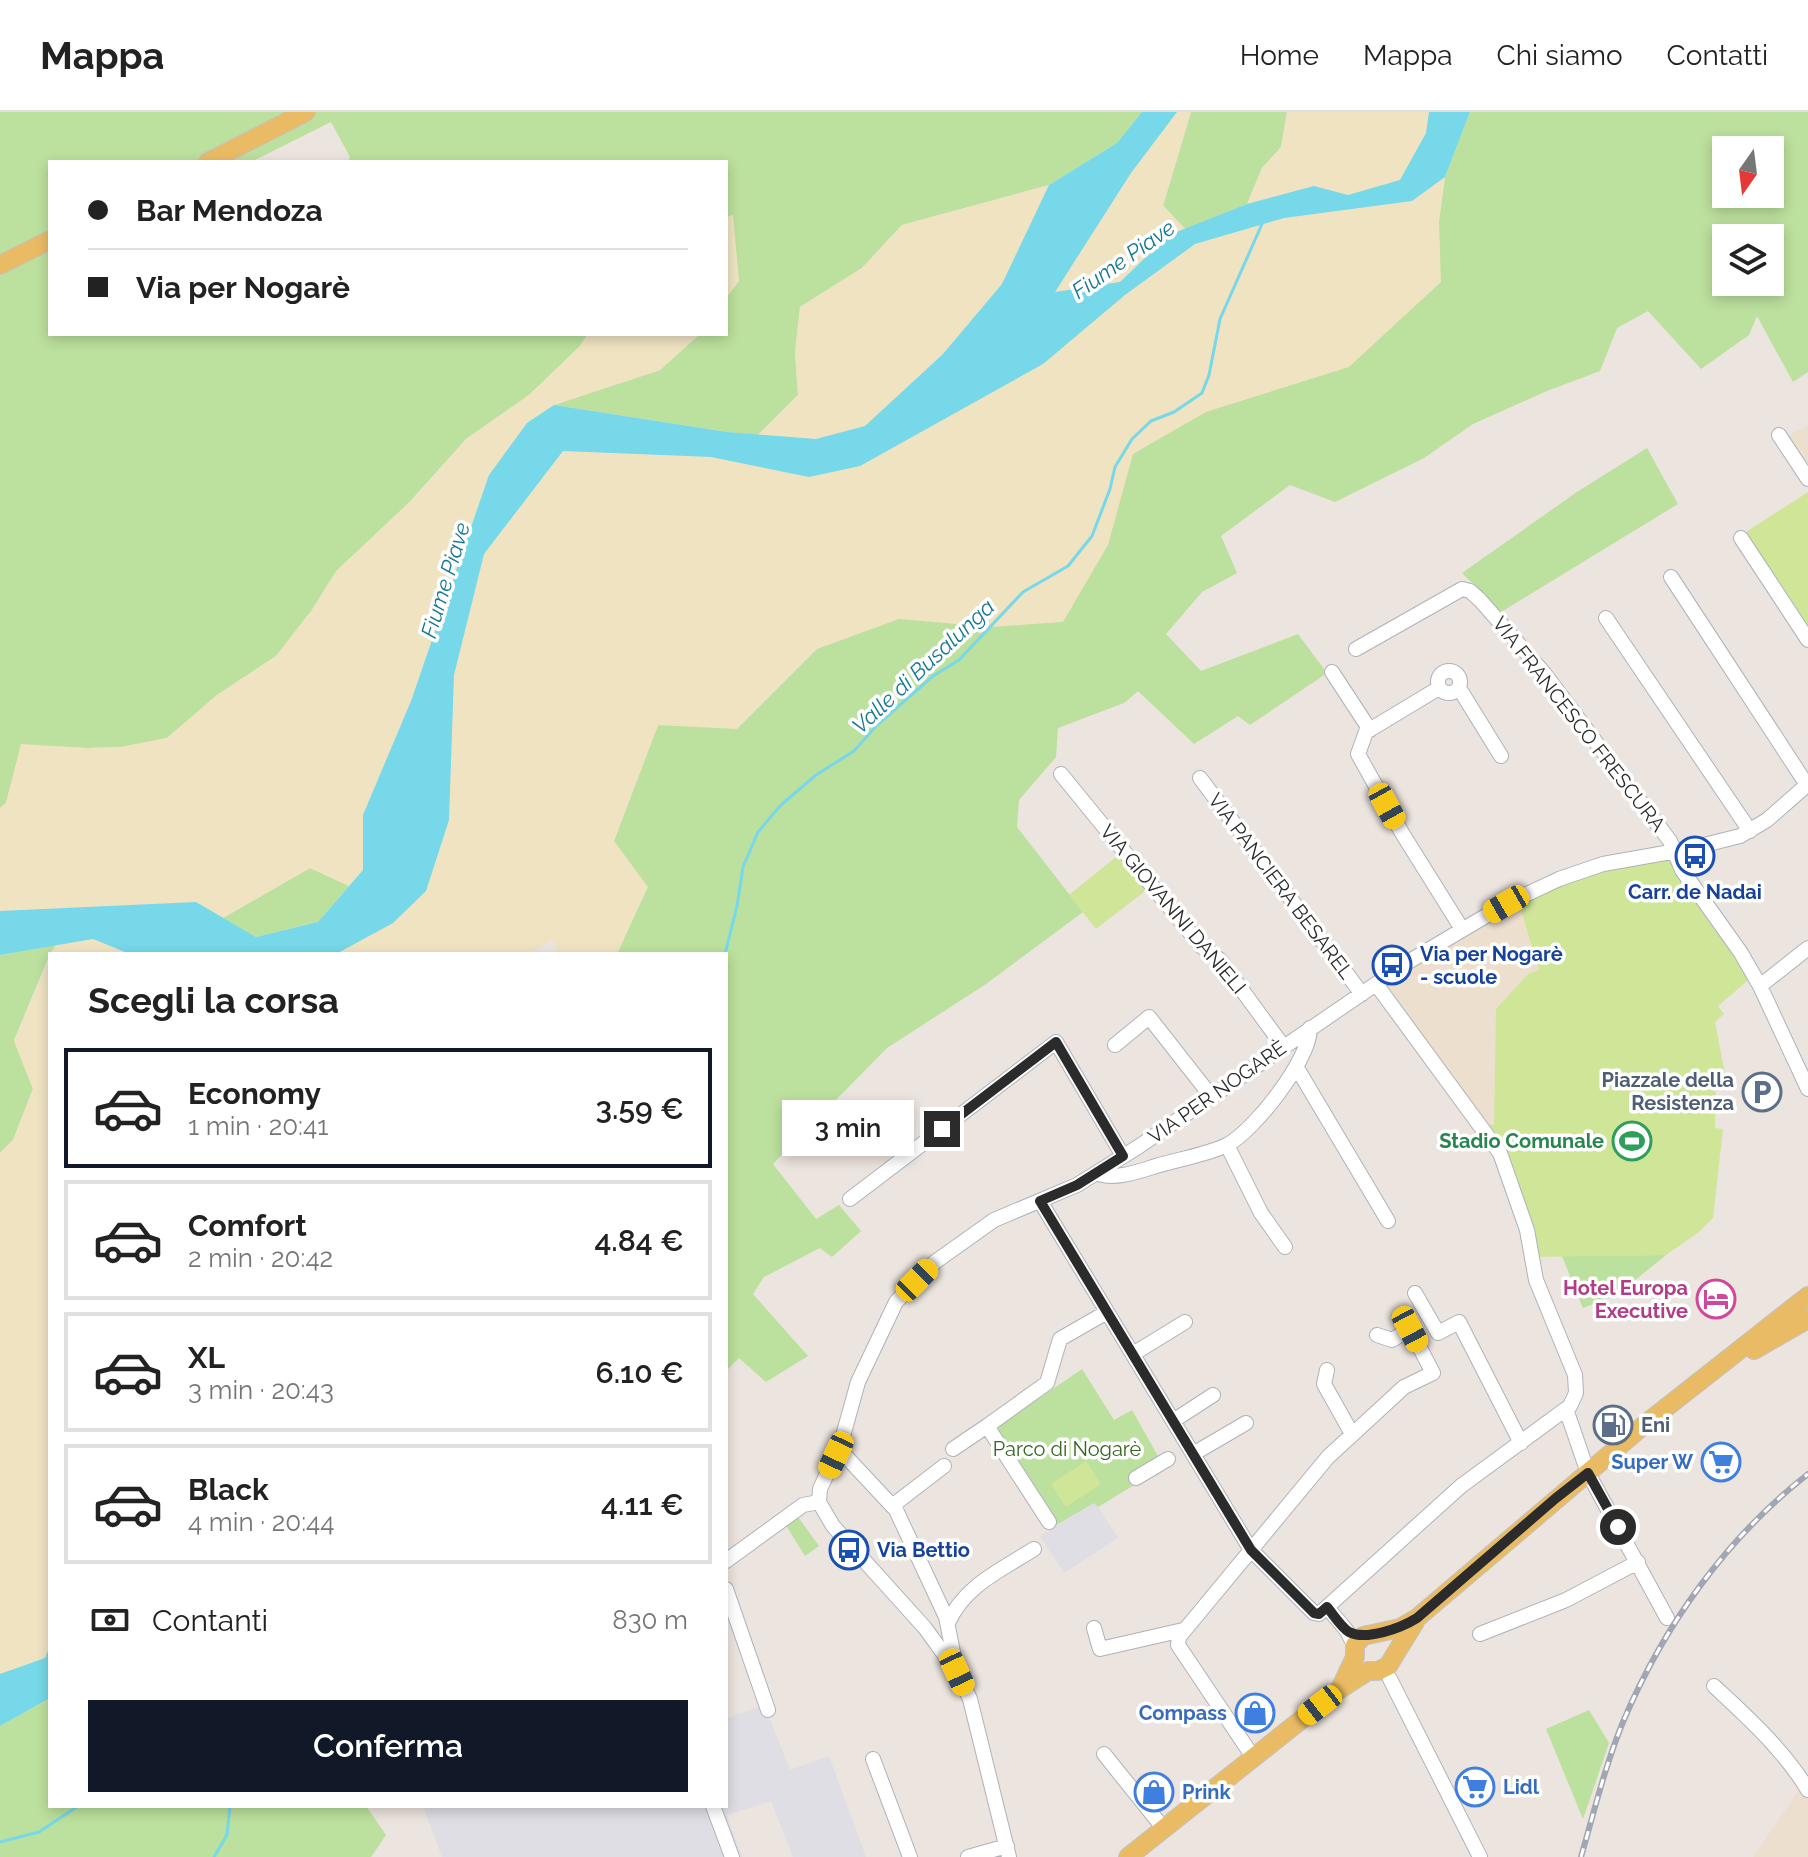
<!DOCTYPE html>
<html lang="it">
<meta charset="utf-8">
<style>
:root{--surface:#fff;--page:#f6f6f6;--text:#222;--muted:#767676;--line:#e0e0e0;--accent:#111827}
body{margin:0;font-family:Raleway,sans-serif;background:var(--page);color:var(--text);height:100vh;display:flex;flex-direction:column;font-size:30px;white-space:nowrap}
*{box-sizing:border-box;margin:0}
p{font-size:26px;color:var(--muted)}
.icon{flex:none;width:44px;height:44px;fill:none;stroke:currentColor;stroke-width:2;stroke-linecap:round;stroke-linejoin:round}
.map{position:relative;flex:1;overflow:hidden}
.drawer{position:absolute;left:48px;top:840px;width:680px;height:856px;display:flex;flex-direction:column;background:var(--surface);border-radius:0px;box-shadow:0 4px 12px #0003}
.drawer>*{flex:none}
.top-card{position:absolute;left:48px;top:48px;width:680px;height:176px;border-radius:0px;box-shadow:0 4px 12px #0003;display:grid;align-content:center;height:176px;padding:0 40px;background:var(--surface)}
.needle{width:52px;rotate:194deg}
.fabs{position:absolute;left:1712px;top:24px;display:grid;gap:16px}
.fabs a{display:grid;place-items:center;width:72px;height:72px;border-radius:0px;background:var(--surface);box-shadow:0 4px 12px #0003;font-size:40px}
.end{position:absolute;width:36px;height:36px;margin:-18px;border:10px solid #2b2b2b;background:#fff;box-shadow:0 0 0 4px #fff}
.from{border-radius:50%}
.bubble{position:absolute;height:56px;border-radius:0px;background:var(--surface);box-shadow:0 4px 12px #0003;font-size:26px;font-weight:600;line-height:56px;text-align:center}
.car{position:absolute;width:24px;height:48px;margin:-24px -12px;border-radius:10px;box-shadow:0 0 6px 2px #0007;background:linear-gradient(#f5c518 24%,#345 0 40%,#f5c518 0 76%,#345 0 86%,#f5c518 0)}
.top-card b{display:flex;align-items:center;gap:28px;height:76px;font-size:30px}
.top-card b+b{border-top:2px solid var(--line)}
.top-card i{width:20px;height:20px;background:var(--text)}
ul{padding:0;list-style:none}
li{display:flex;align-items:center;gap:24px;height:120px;margin:0 16px 12px;padding:0 24px;border:4px solid var(--line);border-radius:0px}
li div{flex:1}
li b{display:block;font-size:30px}
li em{font-style:normal;font-weight:600}
li.active{border-color:var(--accent)}
li>.icon{width:72px;height:72px;stroke-width:1.5}
h2{padding:0 40px;font-size:36px;line-height:96px}
.pay{display:flex;align-items:center;gap:20px;height:88px;padding:0 40px;font-size:30px}
.pay p{margin-inline-start:auto}
.action{display:flex;gap:16px;margin-top:auto;padding:16px 40px}
.action a{flex:1;height:92px;border-radius:0px;background:var(--accent);color:#fff;font-size:32px;font-weight:600;line-height:92px;text-align:center}
header{display:flex;align-items:center;gap:48px;box-sizing:border-box;height:112px;padding:0 40px;background:var(--surface);border-bottom:2px solid var(--line)}
header strong{font-size:38px}
nav{display:flex;gap:44px;margin-inline-start:auto;font-size:28px}
.map>svg:first-child{display:block}
.industrial{fill:#dfdee5}
.education{fill:#eddfce}
.green{fill:#bce09d;fill-rule:evenodd}
.sand{fill:#efe3c2}
.pitch{fill:#cfe699}
.water{fill:#76d8e8}
.lines{fill:none;stroke-linecap:round;stroke-linejoin:round}
.stream{stroke:#76d8e8;stroke-width:3}
.minor-casing{stroke:#aeb2bb;stroke-width:16}
.major-casing{stroke:#c4c4c4;stroke-width:20}
.minor{stroke:#fff;stroke-width:14}
.major{stroke:#e9bb65;stroke-width:18}
.rail-casing{stroke:#a1a6b4;stroke-width:6}
.rail{stroke:#fff;stroke-width:3;stroke-dasharray:9;stroke-linecap:butt}
.route{stroke:#2b2b2b;stroke-width:10}
.labels{text-anchor:middle;dominant-baseline:central;stroke-width:7;stroke-linejoin:round;paint-order:stroke}
.street-label{font-size:20px;fill:#2b2b2b;stroke:#fff}
.transit-label{font-size:20px;font-weight:bold;fill:#164399;stroke:#fff;text-anchor:start}
.service-label{font-size:20px;font-weight:bold;fill:#4e5e75;stroke:#fff;text-anchor:end}
.leisure-label{font-size:20px;font-weight:bold;fill:#27864d;stroke:#fff;text-anchor:end}
.hotel-label{font-size:20px;font-weight:bold;fill:#b23c85;stroke:#fff;text-anchor:end}
.park-label{font-size:20px;fill:#35651e;stroke:#fff}
.shop-label{font-size:20px;font-weight:bold;fill:#366cbe;stroke:#fff;text-anchor:end}
.water-label{font-size:22px;font-style:italic;fill:#147895;stroke:#fff}
</style>
<header>
<strong>Mappa</strong>
<nav><a>Home</a><a>Mappa</a><a>Chi siamo</a><a>Contatti</a></nav>
</header>
<div class="map">
<svg width="1808" height="1745" viewBox="0 0 1808 1745">
<rect width="100%" height="100%" fill="#ece4de"/>
<path class="industrial" d="M 1095,1390 L 1118,1426 L 1064,1461 L 1040,1424 Z
M 764,1592 L 790,1658 L 829,1644 L 866,1745 L 793,1745 L 771,1689 L 727,1703 L 742,1745 L 442,1745 L 423,1694 L 726,1694 L 726,1607 Z"/>
<path class="education" d="M 1808,313 L 1808,361 L 1786,325 Z
M 1517,785 L 1543,869 L 1496,957 L 1494,1014 L 1481,1012 L 1373,870 Z
M 1801,1675 L 1808,1683 L 1808,1745 L 1753,1745 Z"/>
<path class="green" d="M 0,0 L 1142,0 L 1117,31 L 1049,73 L 902,113 L 862,156 L 800,195 L 795,241 L 798,283 L 758,323 L 727,320 L 554,293 L 660,258 L 700,222 L 726,222 L 726,186 L 739,169 L 732,103 L 726,106 L 726,50 L 348,50 L 350,45 L 331,10 L 251,50 L 50,50 L 50,222 L 588,222 L 579,235 L 529,283 L 466,327 L 307,504 L 276,544 L 217,583 L 167,626 L 121,635 L 88,636 L 21,633 L 6,691 L 0,696 Z
M 1191,0 L 1287,0 L 1281,35 L 1262,56 L 1247,92 L 1185,117 L 1163,94 Z
M 1470,0 L 1808,0 L 1808,260 L 1793,270 L 1757,204 L 1749,223 L 1701,257 L 1648,199 L 1617,216 L 1600,259 L 1547,279 L 1473,312 L 1424,346 L 1335,390 L 1290,373 L 1221,424 L 1237,461 L 1202,480 L 1166,522 L 1201,559 L 1298,522 L 1327,561 L 1250,613 L 1238,604 L 1194,632 L 1138,579 L 1124,591 L 1058,616 L 1056,645 L 1019,688 L 1017,715 L 1083,800 L 986,872 L 887,936 L 773,1052 L 816,1107 L 839,1093 L 861,1119 L 832,1145 L 820,1136 L 764,1165 L 753,1182 L 808,1244 L 766,1270 L 739,1246 L 726,1259 L 726,842 L 617,842 L 630,812 L 614,729 L 658,613 L 1439,108 L 1445,65 ZM 1726,38 L 1770,38 L 1770,82 L 1726,82 ZM 1726,126 L 1770,126 L 1770,170 L 1726,170 Z
M 1647,336 L 1678,392 L 1501,500 L 1462,461 L 1577,380 Z
M 310,756 L 349,774 L 318,810 L 256,825 L 223,806 Z
M 56,833 L 50,842 L 14,928 L 33,977 L 13,1028 L 0,1041 L 0,843 Z
M 1666,1143 L 1618,1182 L 1583,1196 L 1562,1144 Z
M 1082,1257 L 1114,1308 L 1132,1298 L 1164,1355 L 1098,1395 L 1094,1391 L 1053,1415 L 990,1320 Z
M 793,1398 L 819,1434 L 805,1444 L 782,1407 Z
M 50,1586 L 50,1694 L 366,1694 L 386,1723 L 371,1745 L 0,1745 L 0,1614 Z
M 1589,1598 L 1609,1631 L 1583,1707 L 1546,1617 Z"/>
<path class="sand" d="M 1177,0 L 1191,0 L 1163,93 L 1185,117 L 1169,123 L 1120,171 L 1054,180 L 1131,61 Z
M 1287,0 L 1429,0 L 1426,21 L 1401,68 L 1348,83 L 1314,74 L 1247,92 L 1262,56 L 1281,35 Z
M 1445,65 L 1439,109 L 1441,170 L 1349,255 L 1206,300 L 1133,342 L 1108,433 L 1063,510 L 991,515 L 899,507 L 817,537 L 737,617 L 658,613 L 614,729 L 648,775 L 617,842 L 559,842 L 553,828 L 527,842 L 336,842 L 449,708 L 454,563 L 484,442 L 563,339 L 711,345 L 809,365 L 1125,183 L 1195,132 L 1284,106 L 1412,89 Z
M 1049,73 L 1002,172 L 943,242 L 866,314 L 816,327 L 758,323 L 798,283 L 795,241 L 800,195 L 862,156 L 902,113 Z
M 733,103 L 739,169 L 726,186 L 726,106 Z
M 588,222 L 700,222 L 660,258 L 554,293 L 489,363 L 411,589 L 363,703 L 363,758 L 349,774 L 310,756 L 223,806 L 196,790 L 0,799 L 0,696 L 6,691 L 21,632 L 88,636 L 121,635 L 167,626 L 217,583 L 276,544 L 308,504 L 336,459 L 421,379 L 466,327 L 529,283 L 579,235 Z
M 93,827 L 130,842 L 52,842 L 56,833 Z
M 50,846 L 50,1534 L 45,1546 L 0,1562 L 0,1041 L 13,1028 L 33,977 L 14,929 Z"/>
<path class="pitch" d="M 1808,380 L 1808,520 L 1743,422 Z
M 1121,741 L 1149,776 L 1096,817 L 1069,783 Z
M 1674,742 L 1752,865 L 1718,894 L 1724,902 L 1715,910 L 1725,962 L 1723,967 L 1716,970 L 1715,1016 L 1723,1017 L 1713,1106 L 1699,1120 L 1666,1143 L 1531,1145 L 1503,1054 L 1481,1012 L 1494,1013 L 1496,897 L 1528,862 L 1539,858 L 1517,785 L 1574,763 Z
M 1086,1349 L 1101,1372 L 1066,1395 L 1051,1372 Z"/>
<path class="water" d="M 1142,0 L 1177,0 L 1131,61 L 1055,180 L 1120,170 L 1169,123 L 1247,92 L 1314,74 L 1348,83 L 1400,68 L 1426,21 L 1429,0 L 1470,0 L 1445,65 L 1412,89 L 1284,106 L 1195,132 L 1125,183 L 1043,252 L 860,354 L 809,365 L 711,345 L 563,339 L 484,442 L 454,563 L 449,708 L 426,779 L 393,811 L 336,842 L 130,842 L 93,827 L 0,843 L 0,799 L 196,790 L 256,825 L 318,810 L 363,758 L 363,703 L 411,589 L 489,363 L 527,311 L 554,293 L 727,320 L 816,327 L 865,314 L 943,242 L 1002,172 L 1049,73 L 1117,31 Z
M 50,1534 L 50,1586 L 0,1614 L 0,1562 L 45,1546 Z"/>
<g class="lines">
<path class="stream" d="M 725,842 L 737,794 L 743,755 L 758,720 L 781,693 L 816,663 L 854,639 L 876,614 L 933,564 L 959,548 L 1023,480 L 1068,454 L 1092,424 L 1110,377 L 1115,355 L 1132,327 L 1151,309 L 1174,300 L 1202,281 L 1209,263 L 1220,207 L 1262,112
M 0,1730 L 39,1720 L 78,1694
M 214,1745 L 227,1723 L 230,1694"/>
<defs>
<path id="minor" d="M 1779,323 L 1808,367
M 1741,426 L 1808,528
M 1671,465 L 1807,673
M 1606,506 L 1750,719
M 1356,537 L 1462,477 L 1470,479 L 1480,488 L 1544,561 L 1670,729 L 1682,758 L 1741,841 L 1760,874 L 1808,977
M1438 570a11 11 0 1 1 22 0a11 11 0 1 1-22 0Z
M 1332,560 L 1370,618
M 1439,576 L 1366,620 L 1358,642 L 1402,721 L 1462,817
M 1459,576 L 1501,644
M 1061,662 L 1201,834 L 1220,848 L 1283,934
M 1200,666 L 1362,882
M 1760,874 L 1808,836
M 1115,933 L 1149,905 L 1211,984
M 1297,956 L 1388,1109
M 1227,1033 L 1261,1101 L 1285,1135
M 1097,1061 C 1113,1069 1140,1059 1156,1054 C 1179,1047 1206,1043 1227,1033 C 1255,1018 1310,947 1310,916
M 850,1087 L 1056,930 L 1123,1044
M 1040,1089 L 1251,1438 L 1314,1501 L 1319,1502 L 1327,1495 L 1347,1519 L 1355,1535
M 1415,1181 L 1438,1221 L 1459,1210 L 1521,1331
M 1133,1242 L 1185,1210
M 1327,1258 L 1324,1272 L 1352,1322
M 1566,1297 L 1588,1361 L 1667,1506
M 1173,1309 L 1213,1283
M 839,1337 L 896,1398 L 946,1505 L 955,1550 L 952,1553
M 953,1337 L 987,1314
M 1193,1342 L 1246,1311
M 1136,1366 L 1168,1347
M 892,1394 L 944,1354
M 1049,1410 L 987,1314 L 1047,1271 L 1060,1227 L 1107,1200
M 726,1449 L 803,1393 L 819,1390
M 726,1477 L 768,1598
M 1327,1495 L 1461,1374 L 1570,1294 L 1576,1281 L 1575,1263 L 1536,1168 L 1527,1118 L 1500,1041 L 1376,872
M 948,1511 C 964,1474 1001,1458 1034,1437
M 1094,1516 L 1100,1537 L 1183,1518
M 1480,1522 L 1566,1488 L 1638,1450
M 1390,1567 L 1480,1745
M 1714,1574 C 1748,1606 1783,1637 1808,1678
M 1104,1642 L 1164,1717
M 1253,1645 L 1178,1533 L 1179,1525 L 1328,1345 L 1404,1275 L 1433,1261 L 1410,1217 L 1392,1228 L 1377,1223
M 873,1647 L 910,1745
M 713,1694 L 732,1745
M 968,1745 L 1007,1734
M 1009,1745 L 970,1587 L 957,1560 L 925,1516 L 833,1414 L 819,1390 L 820,1377 L 841,1331 L 858,1270 L 896,1190 L 935,1150 L 994,1108 L 1077,1073 L 1138,1035 L 1408,850 L 1506,792 L 1559,767 L 1603,752 L 1688,737 L 1740,724 L 1767,708 L 1808,672"/>
<path id="major" d="M 208,50 L 306,0
M 0,153 L 50,128
M 1754,1238 L 1808,1207
M 1340,1577 L 1355,1545 L 1355,1533 L 1363,1524 L 1400,1516 L 1417,1506 L 1644,1313 L 1808,1184
M 1128,1745 L 1340,1577 L 1368,1559 L 1378,1559 L 1388,1554 L 1415,1510"/>
</defs>
<use href="#minor" class="minor-casing"/>
<use href="#major" class="major-casing"/>
<use href="#minor" class="minor"/>
<use href="#major" class="major"/>
<defs>
<path id="rail" d="M 1581,1745 C 1594,1700 1605,1654 1623,1610 C 1663,1515 1726,1426 1808,1362"/>
</defs>
<use href="#rail" class="rail-casing"/>
<use href="#rail" class="rail"/>
</g>
<g class="lines">
<path class="route" d="M 942,1017 L 1056,930 L 1123,1044 L 1077,1073 L 1040,1089 L 1251,1438 L 1314,1501 L 1319,1502 L 1327,1495 C 1333,1502 1341,1515 1349,1520 C 1366,1529 1401,1516 1417,1506 L 1556,1386 L 1588,1361 L 1618,1415"/>
</g>
<defs>
<symbol id="bus-ring" viewBox="-11 -11 22 22"><circle r="9.5" fill="#fff" stroke="#1a4fb4" stroke-width="1.5"/><path d="M-5-6H5V4H4V6H2V4H-2V6H-4V4H-5ZM-3.5-4V0h7V-4ZM-3.5 1.2v1.5H-2V1.2ZM2 1.2v1.5H3.5V1.2Z" fill="#1a4fb4"/></symbol>
<symbol id="parking-ring" viewBox="-11 -11 22 22"><circle r="9.5" fill="#fff" stroke="#5c6f8a" stroke-width="1.5"/><path d="M-3.5-5.5H1a3.5 3.5 0 0 1 0 7H-1V5.5H-3.5ZM-1-3.4V-.6H.8a1.4 1.4 0 0 0 0-2.8Z" fill="#5c6f8a"/></symbol>
<symbol id="stadium-ring" viewBox="-11 -11 22 22"><circle r="9.5" fill="#fff" stroke="#2e9e5b" stroke-width="1.5"/><path d="M0-5a6.5 5 0 1 0 0 10a6.5 5 0 1 0 0-10ZM-3.5-1.8h7v3.6h-7Z" fill="#2e9e5b"/></symbol>
<symbol id="hotel-ring" viewBox="-11 -11 22 22"><circle r="9.5" fill="#fff" stroke="#d1479c" stroke-width="1.5"/><path d="M-6-4.5h1.5V1H6V5H4.5V3h-9V5H-6ZM-4 0a1.8 1.8 0 1 1 3.6 0ZM.5 0V-2.5h3Q6-2.5 6 0Z" fill="#d1479c"/></symbol>
<symbol id="fuel-ring" viewBox="-11 -11 22 22"><circle r="9.5" fill="#fff" stroke="#5c6f8a" stroke-width="1.5"/><path d="M-5.5-6h7V0h2V4h1.3V-2.5L3-4.5l.8-.8L6-3V5H2.5V1h-1V6h-7ZM-4.2-4.7v3.2H.2V-4.7Z" fill="#5c6f8a"/></symbol>
<symbol id="supermarket-ring" viewBox="-11 -11 22 22"><circle r="9.5" fill="#fff" stroke="#3f7fe0" stroke-width="1.5"/><path d="M-6-5.5h2.5l.6 2H6L4.5 2H-2.5L-4.4-4H-6ZM-1.5 3.2a1.3 1.3 0 1 0 .1 0ZM3 3.2a1.3 1.3 0 1 0 .1 0Z" fill="#3f7fe0"/></symbol>
<symbol id="shop-ring" viewBox="-11 -11 22 22"><circle r="9.5" fill="#fff" stroke="#3f7fe0" stroke-width="1.5"/><path d="M-5-2.5h2.3a2.7 3.5 0 0 1 5.4 0H5L5.5 6h-11ZM-1.5-2.5h3a1.5 2.3 0 0 0-3 0Z" fill="#3f7fe0"/></symbol>
</defs>
<g fill-rule="evenodd">
<use href="#bus-ring" x="1673" y="722" width="44" height="44"/>
<use href="#bus-ring" x="1370" y="831" width="44" height="44"/>
<use href="#parking-ring" x="1740" y="958" width="44" height="44"/>
<use href="#stadium-ring" x="1610" y="1007" width="44" height="44"/>
<use href="#hotel-ring" x="1694" y="1165" width="44" height="44"/>
<use href="#fuel-ring" x="1591" y="1291" width="44" height="44"/>
<use href="#supermarket-ring" x="1699" y="1328" width="44" height="44"/>
<use href="#bus-ring" x="827" y="1416" width="44" height="44"/>
<use href="#shop-ring" x="1233" y="1579" width="44" height="44"/>
<use href="#supermarket-ring" x="1453" y="1653" width="44" height="44"/>
<use href="#shop-ring" x="1132" y="1658" width="44" height="44"/>
</g>
<g class="labels">
<g class="street-label">
<text transform="translate(1579 612) rotate(52)">VIA FRANCESCO FRESCURA</text>
<text transform="translate(1281 774) rotate(53)">VIA PANCIERA BESAREL</text>
<text transform="translate(1173 797) rotate(50)">VIA GIOVANNI DANIELI</text>
<text transform="translate(1217 980) rotate(-35)">VIA PER NOGARÈ</text>
</g>
<g class="transit-label">
<text x="1695" y="780" text-anchor="middle">Carr. de Nadai</text>
<text x="1420" y="842">Via per Nogarè<tspan x="1420" dy="23">- scuole</tspan></text>
<text x="877" y="1438">Via Bettio</text>
</g>
<g class="service-label">
<text x="1734" y="968">Piazzale della<tspan x="1734" dy="23">Resistenza</tspan></text>
<text x="1641" y="1313" text-anchor="start">Eni</text>
</g>
<g class="leisure-label">
<text x="1604" y="1029">Stadio Comunale</text>
</g>
<g class="hotel-label">
<text x="1688" y="1176">Hotel Europa<tspan x="1688" dy="23">Executive</tspan></text>
</g>
<g class="park-label">
<text x="1067" y="1337">Parco di Nogarè</text>
</g>
<g class="shop-label">
<text x="1693" y="1350">Super W</text>
<text x="1227" y="1601">Compass</text>
<text x="1503" y="1675" text-anchor="start">Lidl</text>
<text x="1182" y="1680" text-anchor="start">Prink</text>
</g>
<g class="water-label">
<text transform="translate(1123 147) rotate(-35)">Fiume Piave</text>
<text transform="translate(445 468) rotate(-73)">Fiume Piave</text>
<text transform="translate(923 554) rotate(-43)">Valle di Busalunga</text>
</g>
</g>
</svg>
<div class="fabs">
<a><svg class="needle" viewBox="-14 -14 28 28"><path d="M0-13l5 13h-10z" fill="#e53935"/><path d="M0 13l5-13h-10z" fill="#767676"/></svg></a>
<a><svg class="icon" aria-label="layers" viewBox="0 0 24 24"><path d="M12 4l9 5-9 5-9-5zM3 14l9 5 9-5"/></svg></a>
</div>
<i class="end from" style="left:1618px;top:1415px"></i>
<i class="end" style="left:942px;top:1017px"></i>
<div class="bubble" style="left:782px;top:988px;width:132px">3 min</div>
<i class="car" style="left:1387px;top:694px;rotate:151deg"></i>
<i class="car" style="left:1506px;top:792px;rotate:240deg"></i>
<i class="car" style="left:917px;top:1168px;rotate:45deg"></i>
<i class="car" style="left:1410px;top:1217px;rotate:152deg"></i>
<i class="car" style="left:836px;top:1343px;rotate:205deg"></i>
<i class="car" style="left:957px;top:1560px;rotate:155deg"></i>
<i class="car" style="left:1320px;top:1593px;rotate:232deg"></i>
<div class="top-card">
<b><i class="from"></i>Bar Mendoza</b>
<b><i></i>Via per Nogarè</b>
</div>
<section class="drawer">
<h2>Scegli la corsa</h2>
<ul>
<li class="active"><svg class="icon" aria-label="car" viewBox="0 0 24 24"><path d="M5 17H2v-5l4-1 3-4h7l3 4 3 1v5h-3M9 17h6M6 11h13"/><circle cx="7" cy="17" r="2"/><circle cx="17" cy="17" r="2"/></svg><div><b>Economy</b><p>1 min · 20:41</p></div><em>3.59 €</em></li>
<li><svg class="icon" aria-label="car" viewBox="0 0 24 24"><path d="M5 17H2v-5l4-1 3-4h7l3 4 3 1v5h-3M9 17h6M6 11h13"/><circle cx="7" cy="17" r="2"/><circle cx="17" cy="17" r="2"/></svg><div><b>Comfort</b><p>2 min · 20:42</p></div><em>4.84 €</em></li>
<li><svg class="icon" aria-label="car" viewBox="0 0 24 24"><path d="M5 17H2v-5l4-1 3-4h7l3 4 3 1v5h-3M9 17h6M6 11h13"/><circle cx="7" cy="17" r="2"/><circle cx="17" cy="17" r="2"/></svg><div><b>XL</b><p>3 min · 20:43</p></div><em>6.10 €</em></li>
<li><svg class="icon" aria-label="car" viewBox="0 0 24 24"><path d="M5 17H2v-5l4-1 3-4h7l3 4 3 1v5h-3M9 17h6M6 11h13"/><circle cx="7" cy="17" r="2"/><circle cx="17" cy="17" r="2"/></svg><div><b>Black</b><p>4 min · 20:44</p></div><em>4.11 €</em></li>
</ul>
<div class="pay"><svg class="icon" aria-label="cash" viewBox="0 0 24 24"><path d="M3 7h18v10H3z"/><circle cx="12" cy="12" r="2"/></svg>Contanti<p>830 m</p></div>
<div class="action"><a>Conferma</a></div>
</section>
</div>
